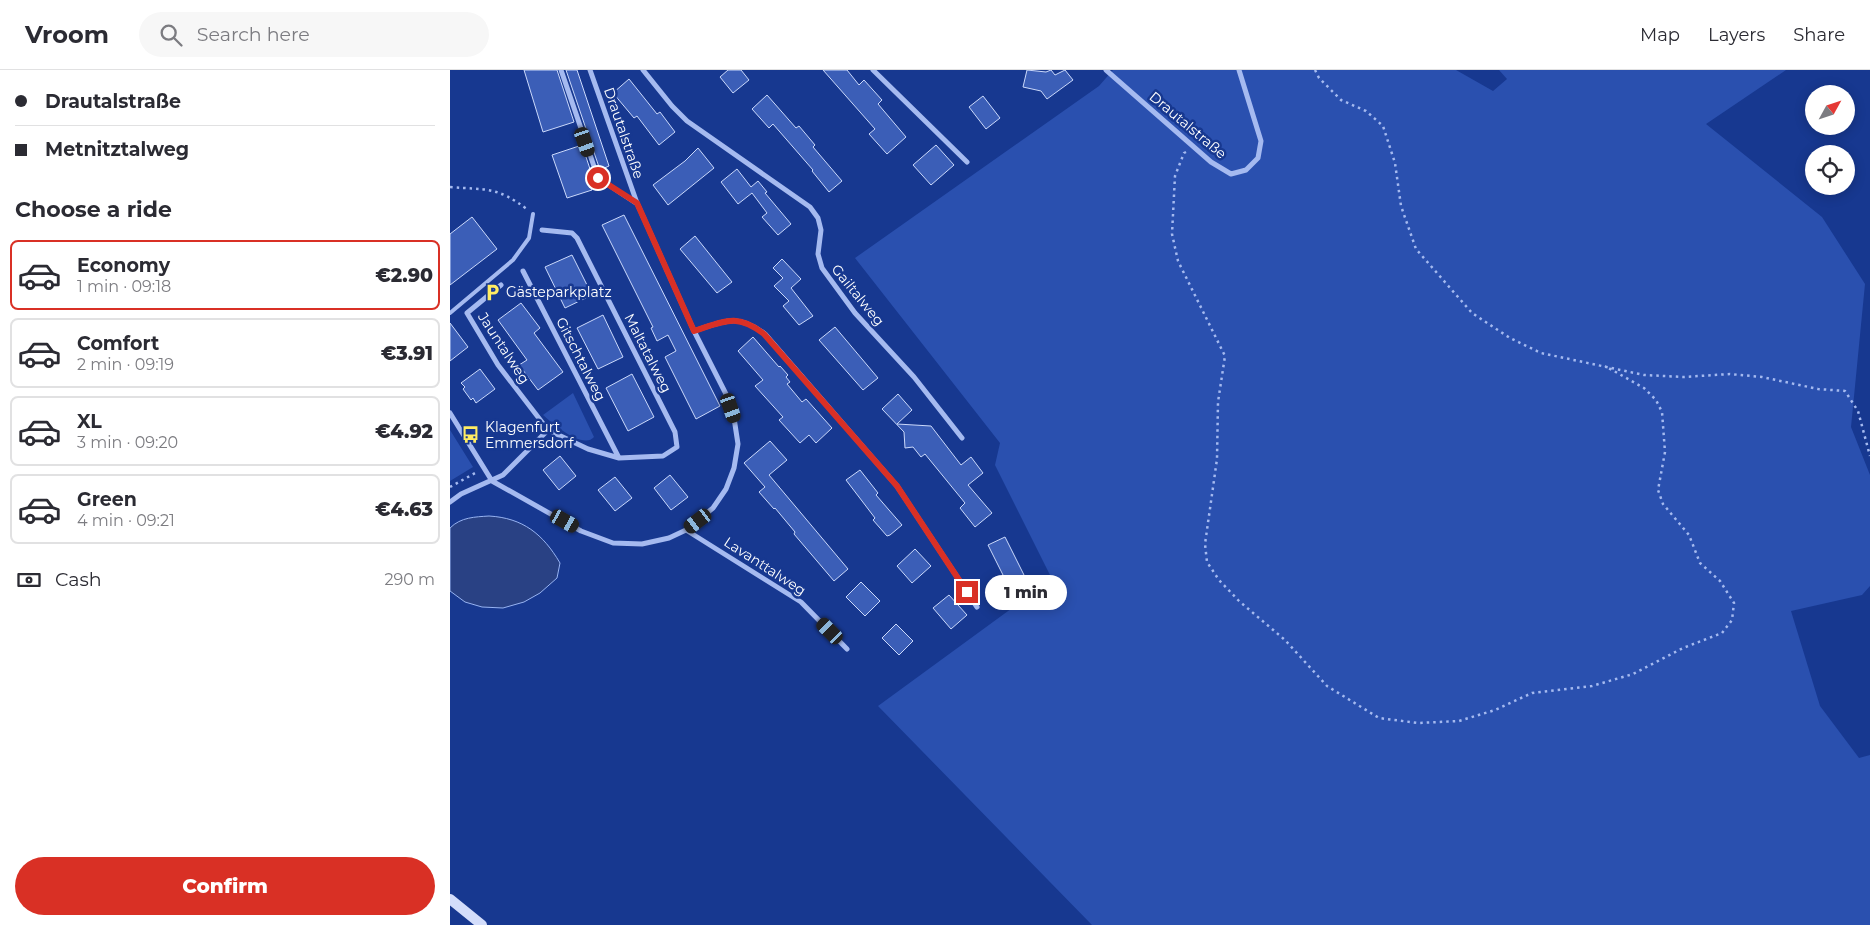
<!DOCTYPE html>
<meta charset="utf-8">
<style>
:root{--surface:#fff;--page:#f7f7f7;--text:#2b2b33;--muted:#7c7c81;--line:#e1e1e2;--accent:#d93025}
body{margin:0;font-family:Montserrat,sans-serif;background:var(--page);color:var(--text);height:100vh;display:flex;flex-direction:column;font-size:19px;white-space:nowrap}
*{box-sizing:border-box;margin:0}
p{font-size:16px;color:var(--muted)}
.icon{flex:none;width:28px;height:28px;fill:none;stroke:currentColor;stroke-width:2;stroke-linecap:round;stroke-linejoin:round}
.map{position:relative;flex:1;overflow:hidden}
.panel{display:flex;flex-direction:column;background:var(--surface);width:450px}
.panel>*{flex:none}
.top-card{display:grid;align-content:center;height:110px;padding:0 15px;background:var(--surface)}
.needle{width:32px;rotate:50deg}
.buttons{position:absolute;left:1355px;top:15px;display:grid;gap:10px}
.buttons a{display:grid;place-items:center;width:50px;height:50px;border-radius:50%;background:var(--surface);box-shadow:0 2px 12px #0003;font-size:25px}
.end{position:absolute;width:22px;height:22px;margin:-11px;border:6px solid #d93025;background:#fff;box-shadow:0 0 0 2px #fff}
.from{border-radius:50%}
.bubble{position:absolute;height:35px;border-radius:18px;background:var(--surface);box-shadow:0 2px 12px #0003;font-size:16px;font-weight:800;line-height:35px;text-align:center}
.car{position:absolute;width:15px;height:30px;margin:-15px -8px;border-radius:6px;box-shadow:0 0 4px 1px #0007;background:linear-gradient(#222 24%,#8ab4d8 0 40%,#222 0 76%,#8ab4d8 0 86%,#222 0)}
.top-card b{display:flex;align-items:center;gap:18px;height:48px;font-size:19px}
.top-card b+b{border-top:1px solid var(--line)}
.top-card i{width:12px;height:12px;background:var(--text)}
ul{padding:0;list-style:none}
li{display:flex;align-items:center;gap:15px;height:70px;margin:0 10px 8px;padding:0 5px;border:2px solid var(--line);border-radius:8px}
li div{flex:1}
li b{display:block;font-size:19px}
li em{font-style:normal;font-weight:800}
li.current{border-color:var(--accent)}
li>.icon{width:45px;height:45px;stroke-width:1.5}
h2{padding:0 15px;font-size:22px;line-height:60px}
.pay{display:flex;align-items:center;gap:12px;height:55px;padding:0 15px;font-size:19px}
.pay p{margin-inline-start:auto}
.cta{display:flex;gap:10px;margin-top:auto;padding:10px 15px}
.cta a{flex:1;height:58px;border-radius:30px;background:var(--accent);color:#fff;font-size:20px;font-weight:800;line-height:58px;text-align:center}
header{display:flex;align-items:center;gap:30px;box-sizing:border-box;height:70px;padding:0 25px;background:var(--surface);border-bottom:1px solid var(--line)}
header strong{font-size:24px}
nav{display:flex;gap:28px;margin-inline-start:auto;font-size:18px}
.search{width:350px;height:45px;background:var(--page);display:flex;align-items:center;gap:12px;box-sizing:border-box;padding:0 18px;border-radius:28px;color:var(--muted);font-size:19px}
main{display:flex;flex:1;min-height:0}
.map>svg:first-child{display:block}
.green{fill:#2a50af}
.water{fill:#294184;stroke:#97b3f2}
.building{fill:#3b5eb7;stroke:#cbd9fb}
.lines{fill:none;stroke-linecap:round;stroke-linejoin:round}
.path{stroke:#a5baf0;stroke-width:2.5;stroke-dasharray:2.5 4;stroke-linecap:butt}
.lane{stroke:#a5baf0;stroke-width:4}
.street{stroke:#a5baf0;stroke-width:5}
.secondary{stroke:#d3ddfb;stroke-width:10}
.route{stroke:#d93025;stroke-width:6}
.labels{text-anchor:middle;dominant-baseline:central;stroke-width:5;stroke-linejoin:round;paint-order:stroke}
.street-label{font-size:14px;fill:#fff;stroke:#173890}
.poi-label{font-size:14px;fill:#fff;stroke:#173890;text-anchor:start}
</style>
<header>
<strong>Vroom</strong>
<div class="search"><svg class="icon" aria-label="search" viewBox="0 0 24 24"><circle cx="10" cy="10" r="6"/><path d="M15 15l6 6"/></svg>Search here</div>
<nav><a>Map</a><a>Layers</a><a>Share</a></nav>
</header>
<main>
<section class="panel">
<div class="top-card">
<b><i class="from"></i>Drautalstraße</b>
<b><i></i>Metnitztalweg</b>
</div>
<h2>Choose a ride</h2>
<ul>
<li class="current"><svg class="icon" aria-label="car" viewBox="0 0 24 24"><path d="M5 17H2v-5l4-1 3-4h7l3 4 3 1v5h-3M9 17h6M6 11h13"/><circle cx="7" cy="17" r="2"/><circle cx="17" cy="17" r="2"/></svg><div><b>Economy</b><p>1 min · 09:18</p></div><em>€2.90</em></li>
<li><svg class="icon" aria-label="car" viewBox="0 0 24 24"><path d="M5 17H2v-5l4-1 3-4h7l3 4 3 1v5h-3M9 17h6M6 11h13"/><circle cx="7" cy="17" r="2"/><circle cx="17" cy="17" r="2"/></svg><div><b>Comfort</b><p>2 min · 09:19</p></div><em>€3.91</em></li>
<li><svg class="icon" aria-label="car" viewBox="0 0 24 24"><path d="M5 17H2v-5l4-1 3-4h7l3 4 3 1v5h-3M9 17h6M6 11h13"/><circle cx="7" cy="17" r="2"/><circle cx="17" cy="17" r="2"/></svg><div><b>XL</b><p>3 min · 09:20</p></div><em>€4.92</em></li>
<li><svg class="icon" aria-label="car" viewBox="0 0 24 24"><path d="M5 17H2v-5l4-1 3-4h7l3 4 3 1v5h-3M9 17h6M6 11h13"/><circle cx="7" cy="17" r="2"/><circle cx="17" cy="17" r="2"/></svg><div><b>Green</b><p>4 min · 09:21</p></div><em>€4.63</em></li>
</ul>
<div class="pay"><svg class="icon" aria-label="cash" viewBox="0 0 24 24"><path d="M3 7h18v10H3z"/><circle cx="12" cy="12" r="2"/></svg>Cash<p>290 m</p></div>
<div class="cta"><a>Confirm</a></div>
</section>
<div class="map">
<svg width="1420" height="855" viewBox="0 0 1420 855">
<rect width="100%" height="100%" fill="#173890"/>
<path class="green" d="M 663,0 L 1006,0 L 1043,21 L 1057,9 L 1049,0 L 1336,0 L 1256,54 L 1372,147 L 1415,214 L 1401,357 L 1420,405 L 1420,516 L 1412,525 L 1341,541 L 1370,636 L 1409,688 L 1420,685 L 1420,855 L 642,855 L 428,636 L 602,509 L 545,395 L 550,373 L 405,188 L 649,16 Z
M 123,323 L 144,367 C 133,380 102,353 93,345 Z
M 0,360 L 23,397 L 0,411 Z"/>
<path class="water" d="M 39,446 C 73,448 93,464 110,493 L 107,508 L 90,523 L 74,532 L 53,538 L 32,537 L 15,532 L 0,521 L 0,458 C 11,447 25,447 39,446 Z"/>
<path class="building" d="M 74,0 L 107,0 L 124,52 L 93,62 Z
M 116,0 L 127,0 L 159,96 L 150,100 Z
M 278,0 L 291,0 L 299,10 L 283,23 L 270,7 Z
M 373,0 L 397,0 L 409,15 L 414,10 L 432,30 L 428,34 L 456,67 L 437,84 L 419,64 L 425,59 Z
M 577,0 L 596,2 L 601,0 L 605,5 L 615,0 L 623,10 L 597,29 L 591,21 L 573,17 Z
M 179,9 L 207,44 L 210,42 L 225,62 L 209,75 L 187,46 L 184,48 L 163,23 Z
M 317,25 L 346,58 L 349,56 L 365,75 L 363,77 L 392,111 L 379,122 L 362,101 L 363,100 L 323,54 L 319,58 L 302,39 Z
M 533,26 L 550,48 L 536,59 L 519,37 Z
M 132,75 L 141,102 L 137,104 L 142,120 L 117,128 L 102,85 Z
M 486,75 L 504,95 L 481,115 L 463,95 Z
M 248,78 L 264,98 L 218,135 L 203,115 L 235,91 Z
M 287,99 L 301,117 L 308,111 L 317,122 L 315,123 L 341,154 L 328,165 L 312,147 L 317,143 L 302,123 L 288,134 L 271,112 Z
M 174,145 L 270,336 L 246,349 L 215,287 L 226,281 L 218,265 L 207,271 L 201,258 L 203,257 L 152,155 Z
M 22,147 L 47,179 L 0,215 L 0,164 Z
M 245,166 L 282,212 L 267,223 L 230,179 Z
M 122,185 L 142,225 L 115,238 L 95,197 Z
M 332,189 L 351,209 L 341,218 L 363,246 L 349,255 L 333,236 L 339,231 L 324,216 L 333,208 L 323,198 Z
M 71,233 L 90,258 L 84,263 L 113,302 L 88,320 L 69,295 L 77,290 L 48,250 Z
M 153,245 L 173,287 L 148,299 L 127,258 Z
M 0,253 L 18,277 L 0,291 Z
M 385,257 L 428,308 L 413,320 L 369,270 Z
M 303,267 L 329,297 L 330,296 L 338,305 L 336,307 L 340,312 L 337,314 L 352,332 L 356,329 L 382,358 L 366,373 L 359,365 L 350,373 L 329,350 L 333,347 L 305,316 L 313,310 L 288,281 Z
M 30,299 L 45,319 L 26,333 L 23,328 L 21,330 L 13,319 L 15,317 L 11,313 Z
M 182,304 L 204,347 L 178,361 L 156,318 Z
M 448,324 L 462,340 L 447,354 L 481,356 L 511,395 L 521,387 L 533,403 L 518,415 L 542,443 L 525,457 L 510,438 L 515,433 L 475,384 L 471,387 L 463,377 L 455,378 L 454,362 L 432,339 Z
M 320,371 L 337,390 L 319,405 L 398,499 L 384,511 L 344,464 L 345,462 L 325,438 L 324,439 L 309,422 L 315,417 L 294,393 Z
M 110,386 L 126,406 L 109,420 L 93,400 Z
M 410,400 L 428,423 L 426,425 L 452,455 L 440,465 L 437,466 L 423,450 L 425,448 L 396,410 Z
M 220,405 L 238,427 L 221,440 L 204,418 Z
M 165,407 L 182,428 L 165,441 L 148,420 Z
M 555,467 L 579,515 L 556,527 L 549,512 L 555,509 L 538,475 Z
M 465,479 L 481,496 L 462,513 L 447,496 Z
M 411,512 L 430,531 L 415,546 L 396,527 Z
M 499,525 L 517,545 L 501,559 L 483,538 Z
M 446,554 L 463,571 L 449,585 L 432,568 Z"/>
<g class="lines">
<path class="path" d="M 865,0 L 869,8 L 891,30 L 916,41 L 933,56 L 945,93 L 951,136 L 966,179 L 1022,243 L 1060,268 L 1091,283 L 1194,305 L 1234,307 L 1280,304 L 1312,307 L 1368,319 L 1395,321 L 1408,341 L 1420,386
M 736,82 L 734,83 L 725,106 L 722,164 L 728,191 L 775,286 L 768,332 L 767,389 L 755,474 L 757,492 L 769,510 L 789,531 L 835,570 L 877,616 L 929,648 L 968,653 L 1009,651 L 1045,640 L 1082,623 L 1142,616 L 1183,604 L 1233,578 L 1272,563 L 1282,550 L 1284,533 L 1270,511 L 1250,493 L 1239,465 L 1213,434 L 1208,420 L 1215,382 L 1212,342 L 1206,330 L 1194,318 L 1155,296
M 0,117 C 36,120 47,116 78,140
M 0,417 L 27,402"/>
<path class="lane" d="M 0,243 L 63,190 L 79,168 L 83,144"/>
<path class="street" d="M 111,0 L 148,108 L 186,133
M 193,0 L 222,36 L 237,51 L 360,137 L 368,148 L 371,160 L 368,184 L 372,198 L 405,243 L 464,307 L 512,368
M 423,0 L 517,92
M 656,0 L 761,92 L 781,104 L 796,100 L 808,88 L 811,71 L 789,0
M 73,201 L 169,388
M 51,215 L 17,243 L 48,295 L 98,360 L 138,379 L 169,388 L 213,386 L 227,377 L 225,362 L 127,168 L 122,163 L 92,160
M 244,261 C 275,251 287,243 315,264 L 447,416 L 527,537
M 0,343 L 42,411 L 131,461 L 163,473 L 192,474 L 219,468 L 236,460 L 263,438 L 276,419 L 284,398 L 288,374 L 284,348 L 278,328 L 244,261 L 187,133 L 140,0
M 0,432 L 11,424 L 53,405 L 98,360
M 236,460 L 351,532 L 397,579"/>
<path class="secondary" d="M 0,829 L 32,855"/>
</g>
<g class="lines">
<path class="route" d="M 148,108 L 187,133 L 244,261 C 275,251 287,243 314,264 L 447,416 L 517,522"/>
</g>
<defs>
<symbol id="parking-bare" viewBox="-9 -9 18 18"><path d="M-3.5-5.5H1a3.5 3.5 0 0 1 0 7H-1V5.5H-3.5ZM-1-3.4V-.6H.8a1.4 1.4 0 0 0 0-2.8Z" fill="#ffec63" stroke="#173890" stroke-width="2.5" paint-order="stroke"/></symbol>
<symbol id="bus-bare" viewBox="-9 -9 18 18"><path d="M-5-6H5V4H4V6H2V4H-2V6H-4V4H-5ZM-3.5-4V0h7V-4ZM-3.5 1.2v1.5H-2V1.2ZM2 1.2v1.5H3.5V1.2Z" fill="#ffec63" stroke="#173890" stroke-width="2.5" paint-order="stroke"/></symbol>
</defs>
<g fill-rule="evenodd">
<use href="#parking-bare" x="30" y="210" width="25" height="25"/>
<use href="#bus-bare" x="8" y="352" width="25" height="25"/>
</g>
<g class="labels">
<g class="street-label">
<text transform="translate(738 55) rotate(40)">Drautalstraße</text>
<text transform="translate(174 63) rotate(71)">Drautalstraße</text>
<text transform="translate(408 225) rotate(51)">Gailtalweg</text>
<text transform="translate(54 278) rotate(57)">Jauntalweg</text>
<text transform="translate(198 283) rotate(63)">Maltatalweg</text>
<text transform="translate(131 289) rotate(63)">Gitschtalweg</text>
<text transform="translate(315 496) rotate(33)">Lavanttalweg</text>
</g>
<g class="poi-label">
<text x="56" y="222">Gästeparkplatz</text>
<text x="35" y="357">Klagenfurt<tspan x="35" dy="16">Emmersdorf</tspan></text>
</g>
</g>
</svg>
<div class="buttons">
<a><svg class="needle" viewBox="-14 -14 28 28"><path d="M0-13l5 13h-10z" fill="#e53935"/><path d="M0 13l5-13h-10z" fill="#7c7c81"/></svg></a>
<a><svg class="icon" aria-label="locate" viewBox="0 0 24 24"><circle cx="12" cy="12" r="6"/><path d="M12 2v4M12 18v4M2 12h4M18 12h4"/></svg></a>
</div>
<i class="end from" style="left:148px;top:108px"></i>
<i class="end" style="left:517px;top:522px"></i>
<div class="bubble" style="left:535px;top:505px;width:82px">1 min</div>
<i class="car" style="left:135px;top:72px;rotate:161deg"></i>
<i class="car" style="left:281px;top:338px;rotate:161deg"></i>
<i class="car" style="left:115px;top:451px;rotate:119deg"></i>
<i class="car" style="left:248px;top:451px;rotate:233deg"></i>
<i class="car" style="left:380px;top:561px;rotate:315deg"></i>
</div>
</main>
